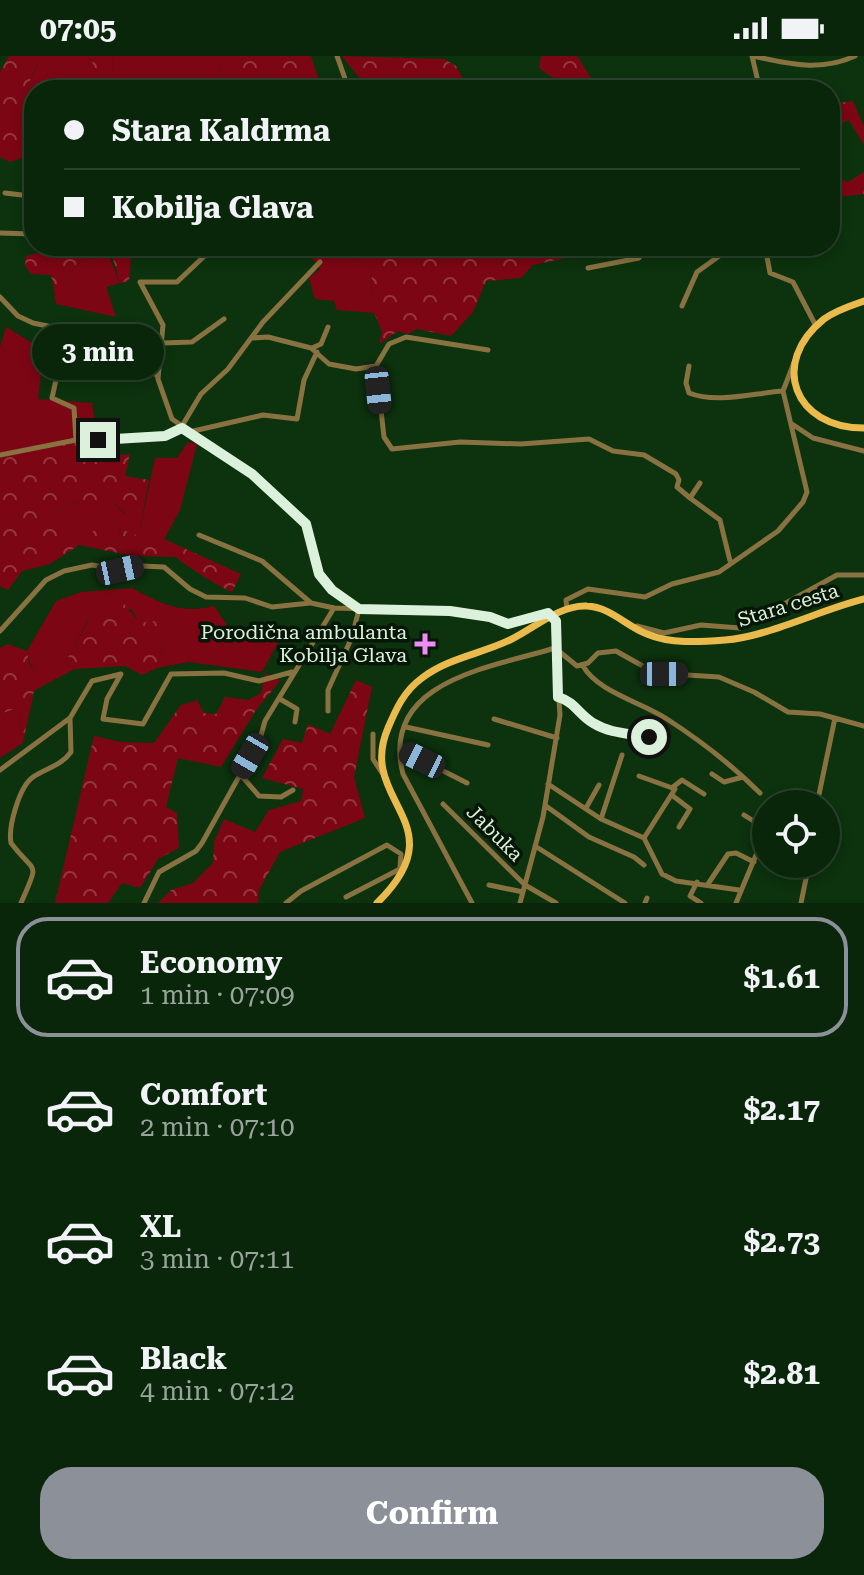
<!DOCTYPE html>
<meta charset="utf-8">
<style>
:root{--surface:#09260a;--page:#173218;--text:#f1f3f6;--muted:#99a59c;--line:#29432b;--accent:#8c9099}
body{margin:0;font-family:"Roboto Serif",serif;background:var(--page);color:var(--text);height:100vh;display:flex;flex-direction:column;font-size:30px;white-space:nowrap}
*{box-sizing:border-box;margin:0}
p{font-size:26px;color:var(--muted)}
.icon{flex:none;width:44px;height:44px;fill:none;stroke:currentColor;stroke-width:2;stroke-linecap:round;stroke-linejoin:round}
.map{position:relative;height:847px;overflow:hidden}
.sheet{display:flex;flex-direction:column;background:var(--surface);flex:1}
.sheet>*{flex:none}
.banner{position:absolute;left:24px;top:24px;width:816px;height:176px;border-radius:32px;box-shadow:0 4px 12px #0003,0 0 0 2px var(--line);display:grid;align-content:center;height:176px;padding:0 40px;background:var(--surface)}
.buttons{position:absolute;left:752px;top:734px;display:grid;gap:16px}
.buttons a{display:grid;place-items:center;width:88px;height:88px;border-radius:50%;background:var(--surface);box-shadow:0 4px 12px #0003,0 0 0 2px var(--line);font-size:40px}
.end{position:absolute;width:36px;height:36px;margin:-18px;border:10px solid #dcf1db;background:#111;box-shadow:0 0 0 4px #111}
.from{border-radius:50%}
.bubble{position:absolute;height:56px;border-radius:28px;background:var(--surface);box-shadow:0 4px 12px #0003,0 0 0 2px var(--line);font-size:26px;font-weight:700;line-height:56px;text-align:center}
.car{position:absolute;width:24px;height:48px;margin:-24px -12px;border-radius:10px;box-shadow:0 0 6px 2px #0007;background:linear-gradient(#222 24%,#8ab4d8 0 40%,#222 0 76%,#8ab4d8 0 86%,#222 0)}
.banner b{display:flex;align-items:center;gap:28px;height:76px;font-size:30px}
.banner b+b{border-top:2px solid var(--line)}
.banner i{width:20px;height:20px;background:var(--text)}
ul{padding:14px 0 0;list-style:none}
li{display:flex;align-items:center;gap:24px;height:120px;margin:0 16px 12px;padding:0 24px;border:4px solid transparent;border-radius:32px}
li div{flex:1}
li b{display:block;font-size:30px}
li em{font-style:normal;font-weight:700}
li.selected{border-color:var(--accent)}
li>.icon{width:72px;height:72px;stroke-width:1.5}
.button{display:flex;gap:16px;margin-top:auto;padding:16px 40px}
.button a{flex:1;height:92px;border-radius:32px;background:var(--accent);color:#fff;font-size:32px;font-weight:700;line-height:92px;text-align:center}
.status{display:flex;justify-content:space-between;align-items:center;height:56px;padding:0 40px;background:var(--surface);direction:ltr}
.status svg{height:22px;fill:currentColor}
.map>svg:first-child{display:block}
.grass{fill:#7c0614}
.forest{fill:url(#forest-crowns)}
.lines{fill:none;stroke-linecap:round;stroke-linejoin:round}
.street{stroke:#897241;stroke-width:5}
.primary{stroke:#ebba4d;stroke-width:7}
.route{stroke:#dcf1db;stroke-width:10}
.poi-dot{fill:#ef8bf7;stroke:#061607;stroke-width:3}
.labels{text-anchor:middle;dominant-baseline:central;stroke-width:7;stroke-linejoin:round;paint-order:stroke}
.street-label{font-size:20px;fill:#dcf1db;stroke:#061607}
.poi-label{font-size:20px;fill:#dcf1db;stroke:#061607;text-anchor:end}
</style>
<div class="status"><b>07:05</b><svg viewBox="0 0 49 12"><path d="M0 12V9h3v3zM5 12V6h3v6zM10 12V3h3v9zM15 12V0h3v12zM26 1h20v11H26zM47 4h2v5h-2z"/></svg></div>
<div class="map">
<svg width="864" height="847" viewBox="0 0 864 847">
<defs>
<pattern id="forest-crowns" width="20" height="18" patternUnits="userSpaceOnUse" patternTransform="scale(2)"><rect width="20" height="18" fill="#7c0614"/><path d="M2 6a3 3 0 1 1 6 0M12 15a3 3 0 1 1 6 0" fill="none" stroke="#943741"/></pattern>
</defs>
<rect width="100%" height="100%" fill="#0c320e"/>
<path class="grass" d="M 41,0 L 93,0 L 92,10 L 97,22 L 59,34 L 34,34 L 34,45 L 28,40 L 29,28 Z
M 113,0 L 227,0 L 239,14 L 232,16 L 219,8 L 225,34 L 111,34 Z
M 303,190 L 335,190 L 372,213 L 371,249 L 375,257 L 337,254 L 334,245 L 315,243 L 309,222 L 320,213 Z
M 108,198 L 120,227 L 106,231 L 116,261 L 56,248 L 53,228 L 64,228 L 78,205 Z
M 6,271 L 44,294 L 38,343 L 92,347 L 98,384 L 0,399 L 0,291 Z
M 188,386 L 197,388 L 180,454 L 160,491 L 141,491 L 132,485 L 135,479 L 118,473 L 123,482 L 119,490 L 96,474 L 81,485 L 71,484 L 57,468 L 57,456 L 79,445 L 110,444 L 140,472 L 155,402 L 177,402 Z
M 132,532 C 162,548 180,558 214,550 L 233,578 L 286,572 L 262,616 L 189,606 L 157,612 L 164,582 L 154,565 L 140,568 L 131,553 L 88,564 L 65,607 L 75,613 L 46,628 C 34,618 30,610 27,595 L 56,545 L 81,536 Z
M 20,651 L 21,675 L 25,677 L 23,687 L 0,702 L 0,658 Z"/>
<path class="forest" d="M 9,0 L 41,0 L 29,27 L 28,40 L 34,45 L 34,102 L 25,101 L 10,106 L 0,101 L 0,16 Z
M 93,0 L 113,0 L 111,34 L 59,34 L 96,22 L 92,10 Z
M 227,0 L 311,0 L 322,34 L 225,34 L 219,7 L 225,8 L 232,16 L 238,13 Z
M 342,0 L 444,3 L 456,10 L 469,34 L 358,34 L 361,24 Z
M 541,0 L 577,0 L 591,22 L 613,34 L 585,34 L 573,23 L 560,27 L 539,12 Z
M 853,45 L 864,71 L 864,89 L 849,64 L 830,72 L 830,48 Z
M 864,116 L 864,138 L 839,141 L 840,153 L 830,156 L 830,120 L 848,126 Z
M 48,190 L 132,190 L 129,225 L 120,227 L 113,203 L 107,198 L 78,205 L 64,228 L 53,228 L 51,219 L 31,218 L 25,210 L 26,200 L 46,195 Z
M 335,190 L 489,190 L 491,195 L 497,190 L 561,190 L 566,202 L 533,209 L 521,222 L 486,225 L 473,256 L 451,280 L 417,273 L 408,278 L 398,275 L 379,288 L 382,276 L 371,249 L 372,213 Z
M 76,384 L 98,384 L 101,401 L 130,398 L 125,420 L 149,424 L 140,472 L 126,466 L 125,457 L 110,444 L 88,447 L 79,445 L 57,456 L 57,468 L 67,473 L 71,484 L 81,484 L 96,473 L 119,490 L 123,482 L 118,472 L 136,479 L 133,485 L 141,491 L 159,491 L 164,483 L 241,518 L 232,536 C 221,532 184,509 176,501 L 133,500 L 79,489 L 50,508 L 22,515 L 8,534 L 0,530 L 0,399 L 21,392 Z
M 124,548 L 140,567 L 154,565 L 162,571 L 164,582 L 157,612 L 142,619 L 125,610 L 75,613 L 65,607 L 93,556 L 99,559 Z
M 8,588 L 27,595 L 30,610 L 46,628 L 34,635 L 25,677 L 21,676 L 20,651 L 0,658 L 0,592 Z
M 265,617 L 280,625 L 256,654 L 221,711 L 178,702 L 166,751 L 177,757 L 179,792 L 158,803 L 140,832 L 122,827 L 108,847 L 55,847 L 94,680 L 121,686 L 154,687 L 181,649 L 197,644 L 204,657 L 216,658 L 225,641 L 248,644 L 261,637 Z
M 356,624 L 372,631 L 354,721 L 365,762 L 280,796 L 259,834 L 258,847 L 158,847 L 171,834 L 193,827 L 213,807 L 214,786 L 224,763 L 255,776 L 269,754 L 301,745 L 303,733 L 262,722 L 283,683 L 302,687 L 308,668 L 330,678 Z"/>
<g class="lines">
<path class="street" d="M 337,0 L 349,34
M 752,0 L 760,34
M 753,0 C 788,8 821,16 855,0
M 5,137 L 30,140 L 34,148
M 0,177 L 34,178
M 215,190 L 177,226 L 140,226 L 163,269 L 158,323 L 172,363 L 252,418 L 306,468 L 319,518 L 332,534 L 359,553 L 352,581 L 328,634 L 328,655
M 765,190 L 770,217 L 793,226 L 816,270
M 588,212 L 639,202 L 646,190
M 0,241 L 18,260 L 33,267 L 81,277 L 148,302 L 158,322
M 682,250 L 697,216 L 733,190
M 67,273 L 52,342 L 74,352 L 76,384
M 252,282 L 268,281 L 311,292 L 329,308 L 356,313 L 376,310 L 389,288 L 406,281 L 488,294
M 163,287 L 192,286 L 224,263
M 312,292 L 321,288 L 328,271
M 376,310 L 384,381 L 392,393 L 460,386 L 521,388 L 589,383 L 613,395 L 644,399 L 676,418 L 679,424 L 677,431 L 690,442 L 700,427
M 689,310 L 686,327 L 689,337 C 717,348 754,337 783,335
M 792,368 L 813,382 L 864,395
M 189,376 L 263,359 L 297,363 L 304,324 L 317,296
M 0,399 L 76,384 L 165,380 L 179,375 L 201,338 L 228,313 L 263,266 L 320,206
M 690,442 L 720,464 L 730,505
M 199,479 L 262,505 L 311,547 L 334,552 L 450,555 L 490,561 L 508,568 L 541,557 L 553,561 L 560,659 L 543,761 L 520,847
M 567,553 L 566,544 L 588,533 L 645,541 L 672,528 L 719,516 L 778,475 L 803,446 L 807,436 L 783,335 L 795,304
M 637,570 L 664,577 L 701,569 L 740,572 L 837,519 L 864,519
M 0,575 L 46,524 L 64,515 L 92,509 L 120,514 L 142,510 L 164,511 L 190,533 L 206,541 L 245,542 L 272,551 L 310,547
M 583,610 C 598,636 641,646 667,663 C 701,685 731,708 760,737
M 558,641 C 573,646 576,654 587,664 C 605,678 633,679 655,681
M 280,643 L 297,653 L 295,666
M 494,663 L 557,682
M 406,671 L 488,689
M 373,678 L 373,703 L 382,717
M 400,693 L 467,727
M 0,714 L 70,662
M 240,718 L 259,740 L 281,741 L 293,734
M 712,718 L 724,726 L 743,721
M 639,720 L 675,733 L 644,782
M 548,728 L 601,763 L 644,782 L 662,818 L 676,825 L 739,834
M 673,731 L 682,724 L 704,738
M 673,740 L 690,753 L 679,771
M 443,748 L 525,829 L 556,847
M 817,748 L 835,662
M 546,750 L 589,781 L 634,801 L 644,809
M 586,752 L 599,729
M 601,763 L 622,699
M 535,790 L 625,847
M 697,826 L 690,840 L 701,847
M 708,828 L 728,798 L 736,797 L 754,806
M 489,829 L 523,836
M 346,841 L 400,813
M 21,847 C 40,803 36,820 11,787 C 8,771 19,731 33,721 C 46,712 61,710 71,696 L 70,662 L 92,625 L 121,618 L 107,643 L 103,663 L 143,668 L 171,618 L 224,617 L 259,625 L 292,616
M 144,847 L 159,816 L 196,795 L 202,787 L 260,683 L 265,665 L 334,552
M 286,847 L 301,835 L 387,789 L 401,798 L 400,811
M 472,847 L 403,718 C 379,624 494,611 555,592 L 577,610 L 588,607 L 598,597 L 616,595 L 655,617 L 719,621 L 754,636 L 788,656 L 820,658 L 864,670
M 645,847 L 647,842
M 736,847 L 764,780 L 763,771 L 744,759
M 801,847 L 809,808"/>
<path class="primary" d="M 864,245 C 850,250 836,254 824,263 C 769,307 794,372 864,372
M 377,847 C 459,767 356,746 388,672 C 396,653 404,635 422,622 C 448,602 481,598 510,584 C 533,573 561,548 587,550 C 610,551 626,570 647,578 C 670,588 700,586 725,584 C 767,581 820,554 864,543"/>
</g>
<g class="lines">
<path class="route" d="M 98,384 L 165,380 L 182,372 L 252,418 L 306,468 L 319,518 L 332,534 L 359,553 L 450,555 L 490,561 L 508,568 L 548,557 L 556,565 L 558,641 C 575,646 579,659 593,667 C 611,678 629,677 649,681"/>
</g>
<path class="poi-dot" d="M421 576h8v8h8v8h-8v8h-8v-8h-8v-8h8z"/>
<g class="labels">
<g class="street-label">
<text transform="translate(788 549) rotate(-17)">Stara cesta</text>
<text transform="translate(495 777) rotate(45)">Jabuka</text>
</g>
<g class="poi-label">
<text x="407" y="576">Porodična ambulanta<tspan x="407" dy="23">Kobilja Glava</tspan></text>
</g>
</g>
</svg>
<div class="buttons">
<a><svg class="icon" aria-label="locate" viewBox="0 0 24 24"><circle cx="12" cy="12" r="6"/><path d="M12 2v4M12 18v4M2 12h4M18 12h4"/></svg></a>
</div>
<i class="end from" style="left:649px;top:681px"></i>
<i class="end" style="left:98px;top:384px"></i>
<div class="bubble" style="left:32px;top:268px;width:132px">3 min</div>
<i class="car" style="left:378px;top:334px;rotate:174deg"></i>
<i class="car" style="left:120px;top:514px;rotate:78deg"></i>
<i class="car" style="left:664px;top:618px;rotate:90deg"></i>
<i class="car" style="left:250px;top:700px;rotate:210deg"></i>
<i class="car" style="left:422px;top:704px;rotate:296deg"></i>
<div class="banner">
<b><i class="from"></i>Stara Kaldrma</b>
<b><i></i>Kobilja Glava</b>
</div>
</div>
<section class="sheet">
<ul>
<li class="selected"><svg class="icon" aria-label="car" viewBox="0 0 24 24"><path d="M5 17H2v-5l4-1 3-4h7l3 4 3 1v5h-3M9 17h6M6 11h13"/><circle cx="7" cy="17" r="2"/><circle cx="17" cy="17" r="2"/></svg><div><b>Economy</b><p>1 min · 07:09</p></div><em>$1.61</em></li>
<li><svg class="icon" aria-label="car" viewBox="0 0 24 24"><path d="M5 17H2v-5l4-1 3-4h7l3 4 3 1v5h-3M9 17h6M6 11h13"/><circle cx="7" cy="17" r="2"/><circle cx="17" cy="17" r="2"/></svg><div><b>Comfort</b><p>2 min · 07:10</p></div><em>$2.17</em></li>
<li><svg class="icon" aria-label="car" viewBox="0 0 24 24"><path d="M5 17H2v-5l4-1 3-4h7l3 4 3 1v5h-3M9 17h6M6 11h13"/><circle cx="7" cy="17" r="2"/><circle cx="17" cy="17" r="2"/></svg><div><b>XL</b><p>3 min · 07:11</p></div><em>$2.73</em></li>
<li><svg class="icon" aria-label="car" viewBox="0 0 24 24"><path d="M5 17H2v-5l4-1 3-4h7l3 4 3 1v5h-3M9 17h6M6 11h13"/><circle cx="7" cy="17" r="2"/><circle cx="17" cy="17" r="2"/></svg><div><b>Black</b><p>4 min · 07:12</p></div><em>$2.81</em></li>
</ul>
<div class="button"><a>Confirm</a></div>
</section>
